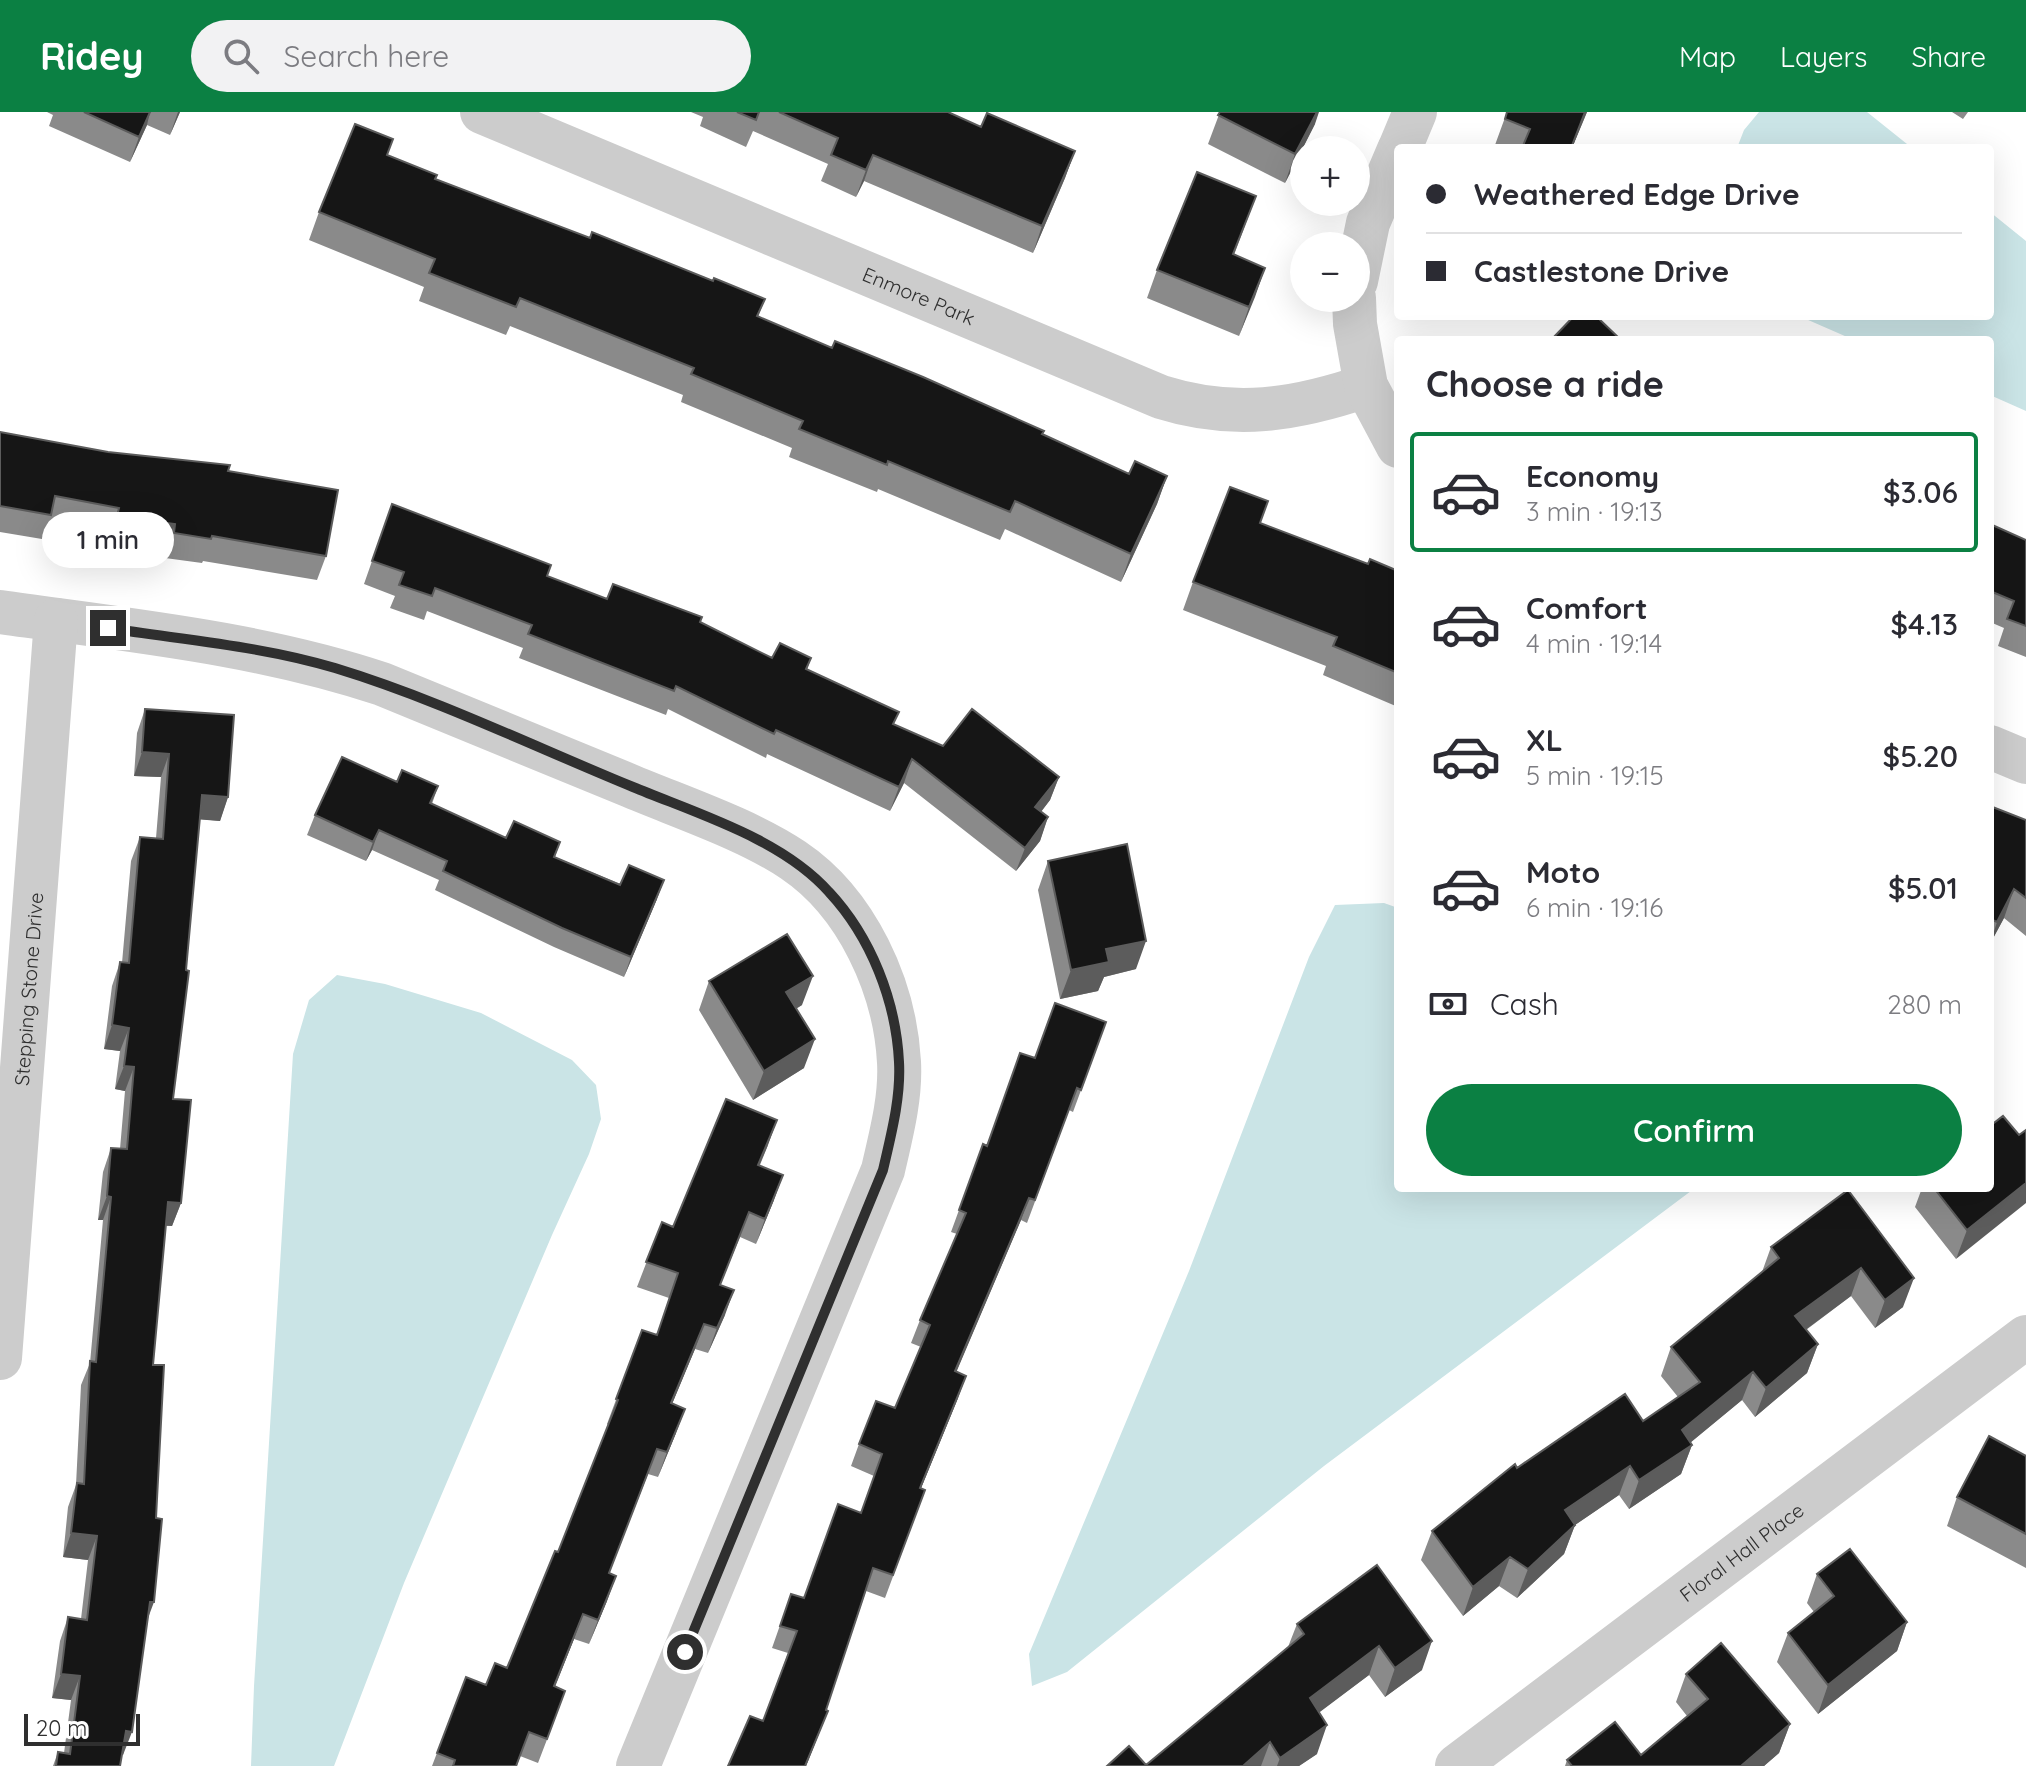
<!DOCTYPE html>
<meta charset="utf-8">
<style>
:root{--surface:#fff;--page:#f2f2f3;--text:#2b2b33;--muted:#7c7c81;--line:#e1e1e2;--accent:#0b8043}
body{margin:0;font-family:Quicksand,sans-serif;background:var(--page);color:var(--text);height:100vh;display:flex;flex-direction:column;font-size:30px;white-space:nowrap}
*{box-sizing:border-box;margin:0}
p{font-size:26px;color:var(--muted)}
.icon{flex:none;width:44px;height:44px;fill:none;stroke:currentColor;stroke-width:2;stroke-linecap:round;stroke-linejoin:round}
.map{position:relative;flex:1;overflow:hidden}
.side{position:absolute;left:1394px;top:224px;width:600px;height:856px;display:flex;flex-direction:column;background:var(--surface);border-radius:8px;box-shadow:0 8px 32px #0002}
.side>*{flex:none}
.top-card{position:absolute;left:1394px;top:32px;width:600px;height:176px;border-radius:8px;box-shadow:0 8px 32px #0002;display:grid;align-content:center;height:176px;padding:0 32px;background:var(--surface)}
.controls{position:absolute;left:1290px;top:24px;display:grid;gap:16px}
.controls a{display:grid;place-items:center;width:80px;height:80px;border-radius:50%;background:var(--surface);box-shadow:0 8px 32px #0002;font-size:40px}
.scale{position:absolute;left:24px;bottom:20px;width:116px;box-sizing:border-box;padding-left:8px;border:4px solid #2f2f2f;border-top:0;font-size:22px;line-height:28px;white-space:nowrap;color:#2f2f2f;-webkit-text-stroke:6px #fff;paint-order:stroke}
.end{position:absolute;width:36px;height:36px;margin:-18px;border:10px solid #2f2f2f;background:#fff;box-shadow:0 0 0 4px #fff}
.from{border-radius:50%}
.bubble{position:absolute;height:56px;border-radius:28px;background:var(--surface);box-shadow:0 8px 32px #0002;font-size:26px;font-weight:600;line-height:56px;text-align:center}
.top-card b{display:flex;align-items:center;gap:28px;height:76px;font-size:30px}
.top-card b+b{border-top:2px solid var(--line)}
.top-card i{width:20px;height:20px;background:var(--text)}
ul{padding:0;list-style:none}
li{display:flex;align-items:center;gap:24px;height:120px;margin:0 16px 12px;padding:0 16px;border:4px solid transparent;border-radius:8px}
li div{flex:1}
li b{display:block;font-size:30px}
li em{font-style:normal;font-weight:600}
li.active{border-color:var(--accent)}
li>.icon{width:72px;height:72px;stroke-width:1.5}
h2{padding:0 32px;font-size:36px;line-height:96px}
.pay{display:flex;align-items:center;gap:20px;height:88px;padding:0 32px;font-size:30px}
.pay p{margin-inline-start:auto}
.primary-button{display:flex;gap:16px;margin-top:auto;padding:16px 32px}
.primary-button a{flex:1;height:92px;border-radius:48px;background:var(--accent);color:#fff;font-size:32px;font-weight:600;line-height:92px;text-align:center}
header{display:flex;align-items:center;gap:48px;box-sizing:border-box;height:112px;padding:0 40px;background:var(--accent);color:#fff}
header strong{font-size:38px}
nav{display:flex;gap:44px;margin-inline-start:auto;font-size:28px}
.search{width:560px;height:72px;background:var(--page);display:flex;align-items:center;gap:20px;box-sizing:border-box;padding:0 28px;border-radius:44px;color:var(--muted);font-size:30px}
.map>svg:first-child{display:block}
.water{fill:#cae4e6}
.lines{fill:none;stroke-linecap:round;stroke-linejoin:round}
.minor{stroke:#ccc;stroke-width:44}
.wall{fill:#8a8a8a}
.shaded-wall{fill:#5c5c5c}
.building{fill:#161616;stroke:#5c5c5c;stroke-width:2}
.route{stroke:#2f2f2f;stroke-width:10}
.labels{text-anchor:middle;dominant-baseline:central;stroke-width:8;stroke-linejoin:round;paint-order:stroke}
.street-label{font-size:20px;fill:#2f2f2f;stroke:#fff}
</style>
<header>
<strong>Ridey</strong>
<div class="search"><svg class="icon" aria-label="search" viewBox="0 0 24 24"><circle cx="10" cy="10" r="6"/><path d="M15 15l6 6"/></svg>Search here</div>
<nav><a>Map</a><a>Layers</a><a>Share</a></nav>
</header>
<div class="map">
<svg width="2026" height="1654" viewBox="0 0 2026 1654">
<rect width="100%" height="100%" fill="#fff"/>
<path class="water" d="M 1759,0 L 1867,0 L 1912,36 L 1737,36 L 1744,18 Z
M 1990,100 L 2026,129 L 2026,299 L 1990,283 L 1990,228 L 1854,228 L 1799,204 L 1990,204 Z
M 1384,791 L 1398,796 L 1398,1076 L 1695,1076 L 1324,1354 L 1067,1560 L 1032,1574 L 1029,1542 L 1189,1159 L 1309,845 L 1335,793 Z
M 337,863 L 385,872 L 481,901 L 572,948 L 596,973 L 601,1007 L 589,1042 L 552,1123 L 404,1471 L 334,1654 L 251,1654 L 254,1574 L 293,942 L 309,888 Z"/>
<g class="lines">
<g class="minor">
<path id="s1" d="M 482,0 L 1161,285 C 1234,308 1295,298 1366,274"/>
<path d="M 1400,36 L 1415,0"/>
<path d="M 1356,169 L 1368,111 L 1398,40"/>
<path d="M 1354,186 L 1355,212 L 1366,274 L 1398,334"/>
<path d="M 0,500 C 128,518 259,531 382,572 C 464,605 546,639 628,673 C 680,695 747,717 793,748 C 857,791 895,875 899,950 C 901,986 891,1023 883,1058 L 638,1654"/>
<path d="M 1990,635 L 2026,650"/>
<path id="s2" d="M 0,1246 L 56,508"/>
<path id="s3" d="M 1457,1654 L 2026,1225"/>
</g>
</g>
<path class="wall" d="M 47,0 L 180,0 L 170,23 L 147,13 L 130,50 L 49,14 L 53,3 Z
M 691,0 L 948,0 L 981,15 L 1075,39 L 1065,66 L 1033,141 L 864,69 L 856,85 L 821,69 L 828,52 L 753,19 L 746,35 L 700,14 L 703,5 Z
M 1220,0 L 1315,12 L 1285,71 L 1208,32 Z
M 1507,0 L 1587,0 L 1572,36 L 1502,36 L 1495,33 Z
M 1952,0 L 1968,0 L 1963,7 Z
M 387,43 L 436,67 L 590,126 L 765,187 L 758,205 L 1043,322 L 1129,362 L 1167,364 L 1157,392 L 1121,470 L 1005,417 L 1000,428 L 878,377 L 877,380 L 789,345 L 792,336 L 681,290 L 683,283 L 510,214 L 506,223 L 419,189 L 424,175 L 309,128 L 319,100 Z
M 1256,84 L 1234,143 L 1265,156 L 1239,224 L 1147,186 L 1157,158 Z
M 0,320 L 108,340 L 228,359 L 326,444 L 317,468 L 203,449 L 202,451 L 165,446 L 166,436 L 108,429 L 110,420 L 49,409 L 42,427 L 0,420 Z
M 392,392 L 547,464 L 607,487 L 700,510 L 772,546 L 811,546 L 807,558 L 894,612 L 943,634 L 1059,665 L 1050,688 L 1041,700 L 1048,705 L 1040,729 L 1016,759 L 904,671 L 890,699 L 767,642 L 766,646 L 668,597 L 666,603 L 519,546 L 523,536 L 427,499 L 424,508 L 390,496 L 395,484 L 364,472 Z
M 1260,411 L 1368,452 L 1398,459 L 1398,595 L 1323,563 L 1326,554 L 1183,498 L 1193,470 Z
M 1990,412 L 2026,428 L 2026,545 L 1998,534 L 2004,516 L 1990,510 Z
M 145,597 L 228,685 L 220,709 L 200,707 L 173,987 L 181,1091 L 172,1114 L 166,1114 L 153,1253 L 147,1510 L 123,1643 L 122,1643 L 120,1654 L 53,1654 L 58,1640 L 64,1641 L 71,1588 L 52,1586 L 60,1529 L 68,1505 L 81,1507 L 88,1448 L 63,1445 L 68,1395 L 76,1373 L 81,1273 L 90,1251 L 103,1108 L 98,1108 L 103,1060 L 111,1036 L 120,1037 L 125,979 L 115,977 L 120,939 L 104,937 L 112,874 L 120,850 L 122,851 L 131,749 L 140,725 L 156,726 L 161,665 L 134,664 L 137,621 Z
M 397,670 L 438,674 L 432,692 L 506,726 L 560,730 L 555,745 L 657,787 L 624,865 L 554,835 L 435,778 L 439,768 L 372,738 L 366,749 L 307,723 L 315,703 Z
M 1990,694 L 2026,708 L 2026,824 L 2004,806 L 1990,832 Z
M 1048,749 L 1136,857 L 1104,865 L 1098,879 L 1060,887 L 1038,778 Z
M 709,869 L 802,893 L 796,897 L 804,956 L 753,988 L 699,898 Z
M 1106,910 L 1073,1000 L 1069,998 L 1027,1111 L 1021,1108 L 956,1260 L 958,1286 L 921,1376 L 925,1378 L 885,1486 L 866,1479 L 826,1598 L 828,1599 L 806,1654 L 728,1654 L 763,1609 L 788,1541 L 772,1536 L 791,1482 L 804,1486 L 861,1401 L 874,1364 L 851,1354 L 859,1332 L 895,1296 L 921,1235 L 911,1231 L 920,1208 L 957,1122 L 951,1120 L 983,1032 L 987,1034 L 1035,946 Z
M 2019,1023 L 1956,1147 L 1915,1095 L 1922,1076 L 1990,1076 Z
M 768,1033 L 760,1053 L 774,1088 L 756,1132 L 740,1125 L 720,1173 L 725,1203 L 708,1241 L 695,1237 L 672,1292 L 676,1321 L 658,1365 L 648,1362 L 609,1461 L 607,1489 L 589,1532 L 574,1527 L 555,1575 L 556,1604 L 538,1651 L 520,1644 L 517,1654 L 432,1654 L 466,1565 L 486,1573 L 507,1556 L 558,1440 L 608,1313 L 607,1312 L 642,1218 L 657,1223 L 669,1186 L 637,1175 L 662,1110 L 673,1115 Z
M 1848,1078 L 1903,1195 L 1875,1216 L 1851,1184 L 1806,1218 L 1818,1232 L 1807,1261 L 1755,1305 L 1742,1288 L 1690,1331 L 1692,1333 L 1681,1362 L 1629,1397 L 1619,1383 L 1575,1413 L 1564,1442 L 1517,1486 L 1499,1474 L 1463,1504 L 1421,1448 L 1432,1419 L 1517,1356 L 1643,1309 L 1678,1285 L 1661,1264 L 1671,1235 L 1762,1160 L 1771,1135 Z
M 2026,1344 L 2026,1456 L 1947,1414 L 1957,1385 Z
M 1377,1453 L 1422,1558 L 1385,1585 L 1369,1563 L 1319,1600 L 1317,1642 L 1299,1654 L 1107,1654 L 1146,1653 L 1288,1535 L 1297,1512 Z
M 1817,1462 L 1907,1510 L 1897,1539 L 1818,1602 L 1777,1550 L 1788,1521 L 1814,1500 L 1807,1491 Z
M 1686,1562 L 1790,1612 L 1779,1641 L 1764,1654 L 1565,1654 L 1567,1648 L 1641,1643 L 1687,1604 L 1676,1590 Z"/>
<path class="shaded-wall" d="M 150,0 L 147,13 L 130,50 L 139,25 Z
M 178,0 L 180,0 L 170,23 Z
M 1317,0 L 1319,0 L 1315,12 L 1285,71 L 1295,42 Z
M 1585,0 L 1587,0 L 1572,36 L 1571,36 Z
M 1075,39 L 1065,66 L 1033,141 L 1042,114 Z
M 873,43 L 864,69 L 856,85 L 866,58 Z
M 1265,156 L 1255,185 L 1239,224 L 1249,195 Z
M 1167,364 L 1157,392 L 1121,470 L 1131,442 Z
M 117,404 L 175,412 L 166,436 L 108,429 Z
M 142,640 L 169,642 L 161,665 L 134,664 Z
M 912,647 L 904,671 L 890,699 L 899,675 Z
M 1059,665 L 1050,688 L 1026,719 L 1035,695 Z
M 202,683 L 228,685 L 220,709 L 194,707 Z
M 1048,705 L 1040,729 L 1016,759 L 1025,736 Z
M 379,718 L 372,738 L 366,749 L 373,730 Z
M 664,768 L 657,787 L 624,865 L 631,845 Z
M 2014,777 L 2004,806 L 1990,832 L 1997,810 Z
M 1146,829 L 1136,857 L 1104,865 L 1098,879 L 1060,887 L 1071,858 L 1106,837 Z
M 813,864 L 802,893 L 775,909 L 786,880 Z
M 112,913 L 129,916 L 120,939 L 104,937 Z
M 815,927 L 804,956 L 753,988 L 764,959 Z
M 124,954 L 134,955 L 125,979 L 115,977 Z
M 777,1008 L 768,1033 L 749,1077 L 758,1053 Z
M 783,1063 L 774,1088 L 756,1132 L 765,1107 Z
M 2026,1071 L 2026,1091 L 1956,1147 L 1967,1118 Z
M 107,1084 L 111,1085 L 103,1108 L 98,1108 Z
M 1029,1086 L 1021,1108 L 947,1282 L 955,1259 Z
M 168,1090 L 181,1091 L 172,1114 L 160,1113 Z
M 1861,1156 L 1851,1184 L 1785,1233 L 1795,1204 Z
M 1914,1166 L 1903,1195 L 1875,1216 L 1885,1188 Z
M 734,1178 L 725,1203 L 708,1241 L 717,1216 Z
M 704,1212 L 695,1237 L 662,1316 L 671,1291 Z
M 1818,1232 L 1807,1261 L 1755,1305 L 1766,1276 Z
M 1753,1260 L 1742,1288 L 1674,1344 L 1692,1333 L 1681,1362 L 1629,1397 L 1639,1368 L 1682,1318 Z
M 966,1264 L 958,1286 L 912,1398 L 920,1376 Z
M 685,1297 L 676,1321 L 658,1365 L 667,1340 Z
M 1630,1354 L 1619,1383 L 1575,1413 L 1564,1442 L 1517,1486 L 1528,1457 L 1565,1398 Z
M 71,1421 L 97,1424 L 88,1448 L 63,1445 Z
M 1510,1445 L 1499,1474 L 1463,1504 L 1473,1475 Z
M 616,1464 L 607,1489 L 589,1532 L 598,1508 Z
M 150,1490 L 154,1490 L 145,1514 Z
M 583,1502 L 574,1527 L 545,1599 L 554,1574 Z
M 1907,1510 L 1897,1539 L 1818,1602 L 1828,1573 Z
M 1432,1529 L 1422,1558 L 1385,1585 L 1395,1556 Z
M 1379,1534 L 1369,1563 L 1300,1615 L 1310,1586 Z
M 61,1562 L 80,1564 L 71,1588 L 52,1586 Z
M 828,1599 L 806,1654 L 805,1654 Z
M 1790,1612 L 1779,1641 L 1764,1654 L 1741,1654 Z
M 1327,1613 L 1317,1642 L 1299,1654 L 1277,1654 L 1280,1646 Z
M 126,1619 L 132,1620 L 123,1643 L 117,1643 Z
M 1270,1630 L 1261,1654 L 1243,1654 Z"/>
<path class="building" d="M 84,0 L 150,0 L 139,25 Z
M 737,0 L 759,0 L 756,8 Z
M 779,0 L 948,0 L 981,15 L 987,1 L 1075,39 L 1042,114 L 873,43 L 866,58 L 831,43 L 838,26 Z
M 1220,0 L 1317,0 L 1295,42 L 1218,3 Z
M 1507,0 L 1585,0 L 1571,36 L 1522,36 L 1530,17 L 1505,7 Z
M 355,12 L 393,27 L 387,43 L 437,63 L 435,67 L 590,126 L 592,120 L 713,169 L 714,166 L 765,187 L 757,204 L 832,236 L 835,229 L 923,265 L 1044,319 L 1042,322 L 1129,362 L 1135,349 L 1167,364 L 1131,442 L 1015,389 L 1010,400 L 888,349 L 887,353 L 799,317 L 803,309 L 691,262 L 694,256 L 520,186 L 516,195 L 429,161 L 435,147 L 319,100 Z
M 1197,60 L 1256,84 L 1233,142 L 1265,156 L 1249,195 L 1157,158 Z
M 1574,204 L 1596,204 L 1621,228 L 1551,228 Z
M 0,320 L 108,340 L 230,353 L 228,359 L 338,378 L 326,444 L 212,424 L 211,427 L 174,421 L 175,412 L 117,404 L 119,396 L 55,384 L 51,403 L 0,394 Z
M 1230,375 L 1268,389 L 1260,411 L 1368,452 L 1370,447 L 1398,459 L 1398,483 L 1397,486 L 1398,486 L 1398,561 L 1333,534 L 1337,525 L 1193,470 Z
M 392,392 L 551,453 L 547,464 L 607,487 L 613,472 L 702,505 L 700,510 L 772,546 L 780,531 L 811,546 L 806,557 L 899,600 L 893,612 L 943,634 L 972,597 L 1059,665 L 1035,695 L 1048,705 L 1025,736 L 912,647 L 899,675 L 776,618 L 774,622 L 676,574 L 674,579 L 528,522 L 532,513 L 435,476 L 432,484 L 399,473 L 404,460 L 372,449 Z
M 1990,412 L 2026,428 L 2026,514 L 2007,507 L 2014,489 L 1990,479 Z
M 145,597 L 234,603 L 228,685 L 202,683 L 186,858 L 189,859 L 173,987 L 191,988 L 181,1091 L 168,1090 L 153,1253 L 164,1253 L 156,1406 L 162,1407 L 154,1490 L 150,1490 L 132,1620 L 126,1619 L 120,1654 L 56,1654 L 58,1640 L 70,1642 L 80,1564 L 61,1562 L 68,1505 L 87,1508 L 97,1424 L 71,1421 L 77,1371 L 84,1372 L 90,1249 L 96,1250 L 111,1085 L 107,1084 L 111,1036 L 127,1037 L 134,955 L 124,954 L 129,916 L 112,913 L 120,850 L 129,851 L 140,725 L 163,727 L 169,642 L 142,640 Z
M 342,645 L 397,670 L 402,658 L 438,674 L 430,691 L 506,726 L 514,709 L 560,730 L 554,745 L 620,773 L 629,753 L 664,768 L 631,845 L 562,816 L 443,759 L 447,749 L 379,718 L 373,730 L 315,703 Z
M 1990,694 L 2026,708 L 2026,786 L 2014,777 L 1997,810 L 1990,807 Z
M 1127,732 L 1146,829 L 1106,837 L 1109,850 L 1071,858 L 1048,749 Z
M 787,822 L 813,864 L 786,880 L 815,927 L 764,959 L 709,869 Z
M 1055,891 L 1106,910 L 1081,978 L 1077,976 L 1035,1088 L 1029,1086 L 955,1259 L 966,1264 L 920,1376 L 925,1378 L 893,1463 L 873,1456 L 826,1598 L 828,1599 L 805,1654 L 728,1654 L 750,1604 L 763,1609 L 797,1519 L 780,1514 L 791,1482 L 804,1486 L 838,1392 L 861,1401 L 882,1342 L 859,1332 L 876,1289 L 895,1296 L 930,1213 L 920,1208 L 966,1101 L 959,1098 L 983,1032 L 987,1034 L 1020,941 L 1035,946 Z
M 726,987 L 777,1008 L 758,1053 L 783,1063 L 765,1107 L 749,1100 L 720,1173 L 734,1178 L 717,1216 L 704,1212 L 671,1291 L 685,1297 L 667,1340 L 657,1337 L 609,1461 L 616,1464 L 598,1508 L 583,1502 L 554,1574 L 565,1579 L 547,1627 L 529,1620 L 516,1654 L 453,1654 L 455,1648 L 437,1641 L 466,1565 L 486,1573 L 495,1551 L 507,1556 L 555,1439 L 558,1440 L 618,1288 L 616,1287 L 642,1218 L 657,1223 L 678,1161 L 646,1150 L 662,1110 L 673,1115 Z
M 2003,1004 L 2019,1023 L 2026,1018 L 2026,1071 L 1967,1118 L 1934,1076 L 1990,1076 L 1990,1014 Z
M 1848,1078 L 1914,1166 L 1885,1188 L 1861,1156 L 1795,1204 L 1818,1232 L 1766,1276 L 1753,1260 L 1682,1318 L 1692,1333 L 1639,1368 L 1630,1354 L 1565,1398 L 1575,1413 L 1528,1457 L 1510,1445 L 1473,1475 L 1432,1419 L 1515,1352 L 1517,1356 L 1625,1282 L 1643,1309 L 1700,1270 L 1671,1235 L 1779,1146 L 1771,1135 Z
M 1989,1324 L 2026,1344 L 2026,1422 L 1957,1385 Z
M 1850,1437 L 1907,1510 L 1828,1573 L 1788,1521 L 1834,1484 L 1817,1462 Z
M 1377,1453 L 1432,1529 L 1395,1556 L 1379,1534 L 1310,1586 L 1327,1613 L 1280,1646 L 1270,1630 L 1243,1654 L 1107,1654 L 1129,1634 L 1146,1653 L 1304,1522 L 1297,1512 Z
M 1721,1531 L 1790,1612 L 1741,1654 L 1572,1654 L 1567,1648 L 1615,1610 L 1641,1643 L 1708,1587 L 1686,1562 Z"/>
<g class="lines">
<path class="route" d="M 108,516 C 184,528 262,534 335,556 C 437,587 535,635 633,675 C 698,702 782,727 829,780 C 871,825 896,889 899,950 C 901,986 891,1023 883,1058 L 685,1540"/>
</g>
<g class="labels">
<g class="street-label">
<text stroke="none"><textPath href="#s1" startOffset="474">Enmore Park</textPath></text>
<text stroke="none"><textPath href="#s2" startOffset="370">Stepping Stone Drive</textPath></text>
<text stroke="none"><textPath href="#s3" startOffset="356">Floral Hall Place</textPath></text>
</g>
</g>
</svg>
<div class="controls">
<a>+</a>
<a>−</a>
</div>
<div class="scale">20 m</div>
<i class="end from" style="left:685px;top:1540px"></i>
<i class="end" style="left:108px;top:516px"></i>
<div class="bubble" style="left:42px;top:400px;width:132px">1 min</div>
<div class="top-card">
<b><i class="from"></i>Weathered Edge Drive</b>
<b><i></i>Castlestone Drive</b>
</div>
<section class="side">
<h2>Choose a ride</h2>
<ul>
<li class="active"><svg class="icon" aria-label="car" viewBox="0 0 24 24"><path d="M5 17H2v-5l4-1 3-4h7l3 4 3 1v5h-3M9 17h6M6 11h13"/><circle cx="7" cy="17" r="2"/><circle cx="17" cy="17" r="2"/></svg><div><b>Economy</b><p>3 min · 19:13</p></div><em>$3.06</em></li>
<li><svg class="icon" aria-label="car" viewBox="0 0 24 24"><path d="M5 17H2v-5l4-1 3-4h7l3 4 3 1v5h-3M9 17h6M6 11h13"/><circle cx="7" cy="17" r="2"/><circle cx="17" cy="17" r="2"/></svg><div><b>Comfort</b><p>4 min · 19:14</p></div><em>$4.13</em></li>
<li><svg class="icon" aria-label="car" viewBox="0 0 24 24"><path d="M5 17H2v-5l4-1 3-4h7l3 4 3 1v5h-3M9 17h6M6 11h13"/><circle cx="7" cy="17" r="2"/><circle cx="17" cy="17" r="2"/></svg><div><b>XL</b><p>5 min · 19:15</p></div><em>$5.20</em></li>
<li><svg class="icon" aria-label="car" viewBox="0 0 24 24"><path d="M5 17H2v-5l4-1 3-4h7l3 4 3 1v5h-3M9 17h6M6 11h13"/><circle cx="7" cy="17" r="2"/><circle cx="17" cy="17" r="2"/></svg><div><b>Moto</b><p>6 min · 19:16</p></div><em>$5.01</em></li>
</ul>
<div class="pay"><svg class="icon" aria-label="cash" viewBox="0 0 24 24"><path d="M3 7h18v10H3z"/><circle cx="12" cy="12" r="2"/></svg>Cash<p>280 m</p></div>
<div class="primary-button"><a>Confirm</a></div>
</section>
</div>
